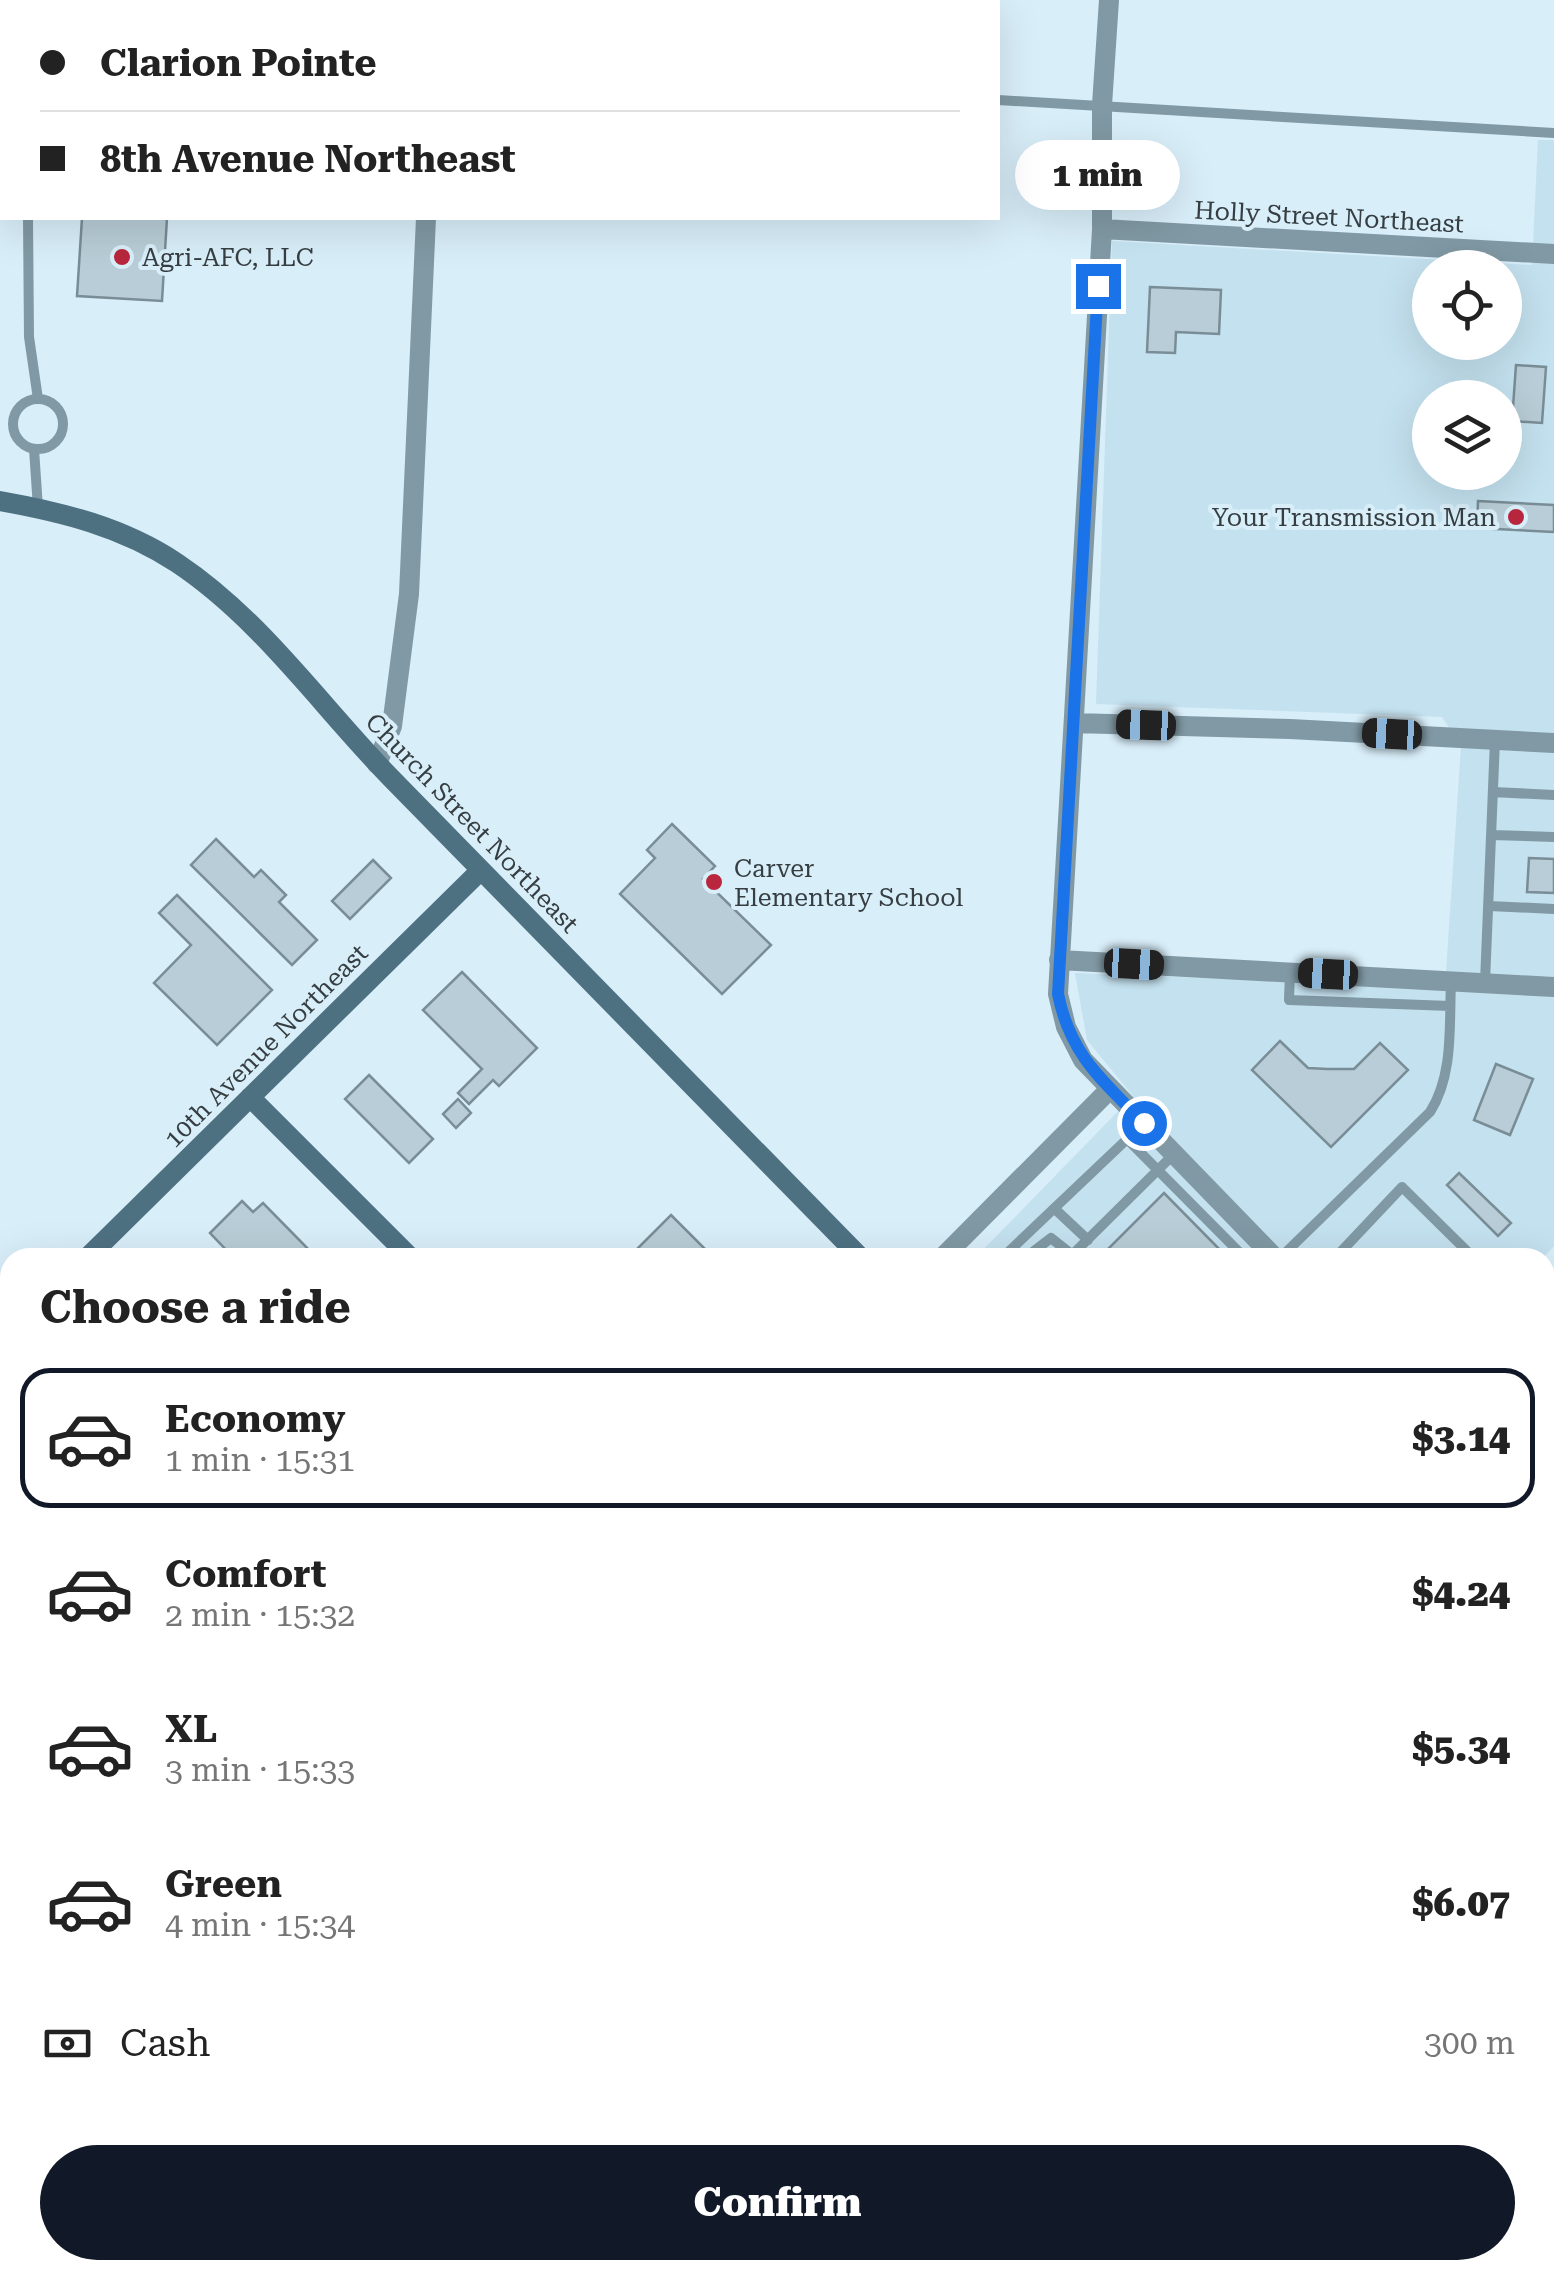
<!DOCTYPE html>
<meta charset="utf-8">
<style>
:root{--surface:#fff;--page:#f6f6f6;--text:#222;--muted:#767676;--line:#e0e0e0;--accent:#111827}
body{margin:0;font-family:"Roboto Serif",serif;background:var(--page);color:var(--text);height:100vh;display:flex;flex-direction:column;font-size:38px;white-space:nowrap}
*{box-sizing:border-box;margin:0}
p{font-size:32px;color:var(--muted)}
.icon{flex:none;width:55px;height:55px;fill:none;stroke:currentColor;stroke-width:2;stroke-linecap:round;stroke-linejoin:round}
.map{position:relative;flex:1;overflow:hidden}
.details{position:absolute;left:0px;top:1248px;width:1555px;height:1032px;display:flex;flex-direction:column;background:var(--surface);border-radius:30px 30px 0 0;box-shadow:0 10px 40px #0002}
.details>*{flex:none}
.banner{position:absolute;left:0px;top:0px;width:1000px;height:220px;box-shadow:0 10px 40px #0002;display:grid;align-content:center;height:220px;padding:0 40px;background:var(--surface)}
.controls{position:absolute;left:1412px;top:250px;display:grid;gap:20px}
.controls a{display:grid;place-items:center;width:110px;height:110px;border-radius:50%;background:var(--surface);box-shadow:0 10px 40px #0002;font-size:50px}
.end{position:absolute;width:45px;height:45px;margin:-22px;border:12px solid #1a73e8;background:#fff;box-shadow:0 0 0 5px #fff}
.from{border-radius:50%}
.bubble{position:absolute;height:70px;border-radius:35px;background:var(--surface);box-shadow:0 10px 40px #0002;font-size:32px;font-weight:800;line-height:70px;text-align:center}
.car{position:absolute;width:30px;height:60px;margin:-30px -15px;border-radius:12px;box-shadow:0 0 8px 2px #0007;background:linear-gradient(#222 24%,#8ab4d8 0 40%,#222 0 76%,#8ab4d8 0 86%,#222 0)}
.banner b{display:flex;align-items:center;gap:35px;height:95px;font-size:38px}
.banner b+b{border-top:2px solid var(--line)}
.banner i{width:25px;height:25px;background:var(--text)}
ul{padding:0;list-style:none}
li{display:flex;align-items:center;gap:30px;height:140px;margin:0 20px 15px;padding:0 20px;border:5px solid transparent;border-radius:30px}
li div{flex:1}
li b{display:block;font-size:38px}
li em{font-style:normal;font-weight:800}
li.selected{border-color:var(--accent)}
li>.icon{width:90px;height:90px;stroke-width:1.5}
h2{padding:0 40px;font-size:45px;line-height:120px}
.pay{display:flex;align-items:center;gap:25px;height:110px;padding:0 40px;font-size:38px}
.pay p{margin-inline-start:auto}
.cta{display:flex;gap:20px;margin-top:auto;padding:20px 40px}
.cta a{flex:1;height:115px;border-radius:60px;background:var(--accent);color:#fff;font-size:40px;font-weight:800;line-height:115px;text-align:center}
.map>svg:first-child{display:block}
.built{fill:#c4e1ef;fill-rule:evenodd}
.industrial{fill:url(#industrial-furrows)}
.grass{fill:url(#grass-dots)}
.water{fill:url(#water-waves)}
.building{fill:#b8cdd7;stroke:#798d96;stroke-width:2.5}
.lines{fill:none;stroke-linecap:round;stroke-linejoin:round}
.lane{stroke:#8199a4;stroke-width:10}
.street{stroke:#8199a4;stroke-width:20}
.secondary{stroke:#4e7182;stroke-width:20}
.primary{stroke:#275569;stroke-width:25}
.highway{stroke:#103d4e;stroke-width:30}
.rail{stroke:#667278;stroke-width:6}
.route{stroke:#1a73e8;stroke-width:12}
.poi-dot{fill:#b8273e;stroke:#d8eef9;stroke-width:4}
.labels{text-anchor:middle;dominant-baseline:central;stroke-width:8;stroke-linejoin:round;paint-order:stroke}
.street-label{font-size:25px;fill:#363e42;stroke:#d8eef9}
.poi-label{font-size:25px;fill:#363e42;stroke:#d8eef9;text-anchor:start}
</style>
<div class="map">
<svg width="1554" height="2279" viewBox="0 0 1554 2279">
<defs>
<pattern id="industrial-furrows" width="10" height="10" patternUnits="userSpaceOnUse" patternTransform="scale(2.5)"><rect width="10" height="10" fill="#c4e1ef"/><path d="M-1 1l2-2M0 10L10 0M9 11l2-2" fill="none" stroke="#a9c2ce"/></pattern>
<pattern id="grass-dots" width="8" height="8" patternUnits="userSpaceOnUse" patternTransform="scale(2.5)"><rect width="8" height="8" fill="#aee5ff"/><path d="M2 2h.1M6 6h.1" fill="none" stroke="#96c6dc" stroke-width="1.8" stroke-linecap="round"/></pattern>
<pattern id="water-waves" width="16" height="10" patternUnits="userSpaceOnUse" patternTransform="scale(2.5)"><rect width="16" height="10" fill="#87c1dc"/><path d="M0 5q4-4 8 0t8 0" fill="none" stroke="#6f9eb4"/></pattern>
</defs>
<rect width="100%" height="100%" fill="#d8eef9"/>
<path class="built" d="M 1538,140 L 1554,140 L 1554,1246 L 1543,1258 L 975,1258 L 1133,1096 L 1087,1040 L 1075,973 L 1445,987 L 1461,746 L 1442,717 L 1096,704 L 1112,241 L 1532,265 ZM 1430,268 L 1505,268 L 1505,342 L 1430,342 ZM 1430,398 L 1505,398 L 1505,472 L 1430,472 Z"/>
<path class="industrial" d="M 0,1363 L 10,1380 L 10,2177 L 0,2172 Z
M 208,2270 L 329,2270 L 320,2279 L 227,2279 Z"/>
<path class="grass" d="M 583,2270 L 879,2270 L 888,2279 L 593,2279 Z"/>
<path class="water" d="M 0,2197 L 10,2202 L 10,2270 L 155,2270 L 174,2279 L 0,2279 Z"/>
<path class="building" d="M 82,218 L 167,218 L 162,301 L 77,296 Z
M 1150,287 L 1221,290 L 1219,334 L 1176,332 L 1175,353 L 1147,352 Z
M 1516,365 L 1546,367 L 1542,423 L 1512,421 Z
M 1478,501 L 1554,505 L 1554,532 L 1477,528 Z
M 672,824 L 715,866 L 703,879 L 771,945 L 722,994 L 620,894 L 655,858 L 647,850 Z
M 216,839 L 254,877 L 261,870 L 286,895 L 279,902 L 317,940 L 292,965 L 191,865 Z
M 1529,858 L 1554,859 L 1554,893 L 1527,892 Z
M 373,860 L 391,878 L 350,919 L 332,901 Z
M 177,895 L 272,990 L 217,1045 L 154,983 L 191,945 L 159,913 Z
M 462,972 L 537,1048 L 499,1086 L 493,1080 L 469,1104 L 458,1093 L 482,1069 L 423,1010 Z
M 1280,1041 L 1308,1068 L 1327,1069 L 1354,1069 L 1380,1043 L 1408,1070 L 1331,1147 L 1252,1070 Z
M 1496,1064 L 1533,1079 L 1510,1135 L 1474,1120 Z
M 369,1075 L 433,1139 L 409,1163 L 345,1099 Z
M 458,1099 L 471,1113 L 456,1128 L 443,1114 Z
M 1459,1173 L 1511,1223 L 1498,1236 L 1447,1185 Z
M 1164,1193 L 1228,1258 L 1099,1258 Z
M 242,1201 L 253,1212 L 263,1203 L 317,1258 L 250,1258 L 243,1250 L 234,1258 L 210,1233 Z
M 671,1215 L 714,1258 L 628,1258 Z"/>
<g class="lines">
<path class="lane" d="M 0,46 L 2,47
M 998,100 L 1554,133
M 0,198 L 2,198
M 28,218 L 29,337 L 38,399
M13 424a25 25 0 1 1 50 0a25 25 0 1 1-50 0Z
M 34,449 L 38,508
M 1493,792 L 1554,795
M 1491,835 L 1554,837
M 1489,906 L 1554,909
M 1290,972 L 1289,1000 L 1450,1006
M 1485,982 L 1495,740
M 1128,1140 L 1245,1258
M 1056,1210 L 1088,1240
M 1073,1254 L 1174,1154
M 1002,1258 L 1144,1123
M 1025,1258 L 1051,1238 L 1075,1257
M 1280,1258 L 1430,1112 C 1454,1074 1449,1025 1451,982
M 1335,1258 L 1402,1187 L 1474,1258
M 0,1716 L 10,1727
M 0,1995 L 10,1985
M 0,2106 L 10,2115
M 1043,2270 L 1052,2279
M 1320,2270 L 1328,2279
M 1245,2279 L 1254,2270"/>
<path class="street" d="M 1109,0 L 1102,105 L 1102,229 L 1058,994 L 1066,1027 L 1083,1060 L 1275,1258
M 434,2 L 434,0
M 1102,229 L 1554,254
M 1074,723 L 1290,729 L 1554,743
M 377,764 L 392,726 L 409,594 L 426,218
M 1059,960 L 1554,987
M 942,1258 L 1110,1089
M 1545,1530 L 1554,1539
M 1545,1807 L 1554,1798
M 974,2270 L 983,2279"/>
<path class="secondary" d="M 0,501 C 62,512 123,527 177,563 C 261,619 320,705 390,777 C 547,937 704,1097 861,1258
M 250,1097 L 411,1258
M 87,1258 L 481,870
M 0,1310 L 10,1320
M 1545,1941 L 1554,1951"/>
<path class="primary" d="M 1545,1312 L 1554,1303"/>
<path class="highway" d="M 1418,2270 L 1427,2279
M 367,2279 L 376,2270
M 476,2279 L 485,2270"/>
<path class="rail" d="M 0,1341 L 10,1352
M 0,1408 L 10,1422
M 0,1497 L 10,1501
M 558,2270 L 567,2279"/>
</g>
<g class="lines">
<path class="route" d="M 1098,286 L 1058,994 C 1070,1055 1103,1081 1144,1123"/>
</g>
<g class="poi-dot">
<circle cx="122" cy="257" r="10"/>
<circle cx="1516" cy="517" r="10"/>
<circle cx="714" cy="882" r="10"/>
</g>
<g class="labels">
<g class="street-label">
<text transform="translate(1329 217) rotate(3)">Holly Street Northeast</text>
<text transform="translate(472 823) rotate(46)">Church Street Northeast</text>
<text transform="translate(266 1046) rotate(-45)">10th Avenue Northeast</text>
</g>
<g class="poi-label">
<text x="142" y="257">Agri-AFC, LLC</text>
<text x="1496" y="517" text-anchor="end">Your Transmission Man</text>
<text x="734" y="868">Carver<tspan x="734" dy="29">Elementary School</tspan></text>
</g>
</g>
</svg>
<div class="controls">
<a><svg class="icon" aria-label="locate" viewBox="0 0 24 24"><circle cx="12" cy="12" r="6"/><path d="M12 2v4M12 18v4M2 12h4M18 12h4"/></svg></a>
<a><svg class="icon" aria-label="layers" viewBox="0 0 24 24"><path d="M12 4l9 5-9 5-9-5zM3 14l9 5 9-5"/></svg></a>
</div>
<i class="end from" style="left:1144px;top:1123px"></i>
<i class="end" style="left:1098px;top:286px"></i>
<div class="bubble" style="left:1015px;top:140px;width:165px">1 min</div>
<i class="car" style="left:1146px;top:725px;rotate:272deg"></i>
<i class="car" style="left:1392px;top:734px;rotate:273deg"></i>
<i class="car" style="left:1134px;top:964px;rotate:93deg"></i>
<i class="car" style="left:1328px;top:974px;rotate:273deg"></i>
<div class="banner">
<b><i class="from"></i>Clarion Pointe</b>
<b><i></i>8th Avenue Northeast</b>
</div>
<section class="details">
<h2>Choose a ride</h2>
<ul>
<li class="selected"><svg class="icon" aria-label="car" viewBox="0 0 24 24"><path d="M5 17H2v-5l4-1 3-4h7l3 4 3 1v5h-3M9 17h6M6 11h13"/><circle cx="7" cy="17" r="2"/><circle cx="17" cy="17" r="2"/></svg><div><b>Economy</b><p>1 min · 15:31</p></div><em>$3.14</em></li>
<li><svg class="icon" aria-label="car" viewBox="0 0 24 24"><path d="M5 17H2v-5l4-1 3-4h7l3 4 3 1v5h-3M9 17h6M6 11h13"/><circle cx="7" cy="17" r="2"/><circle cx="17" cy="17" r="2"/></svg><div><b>Comfort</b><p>2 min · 15:32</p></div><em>$4.24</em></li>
<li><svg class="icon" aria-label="car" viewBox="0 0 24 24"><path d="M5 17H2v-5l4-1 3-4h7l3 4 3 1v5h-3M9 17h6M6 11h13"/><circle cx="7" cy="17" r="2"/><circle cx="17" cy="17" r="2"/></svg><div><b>XL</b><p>3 min · 15:33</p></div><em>$5.34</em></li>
<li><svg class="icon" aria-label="car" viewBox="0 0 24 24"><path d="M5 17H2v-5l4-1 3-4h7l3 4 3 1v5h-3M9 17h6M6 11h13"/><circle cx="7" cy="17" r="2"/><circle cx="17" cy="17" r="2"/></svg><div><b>Green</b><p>4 min · 15:34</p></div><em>$6.07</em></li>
</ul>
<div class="pay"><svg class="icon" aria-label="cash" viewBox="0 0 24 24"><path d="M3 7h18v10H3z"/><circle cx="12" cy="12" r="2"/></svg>Cash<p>300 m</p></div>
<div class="cta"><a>Confirm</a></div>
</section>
</div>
